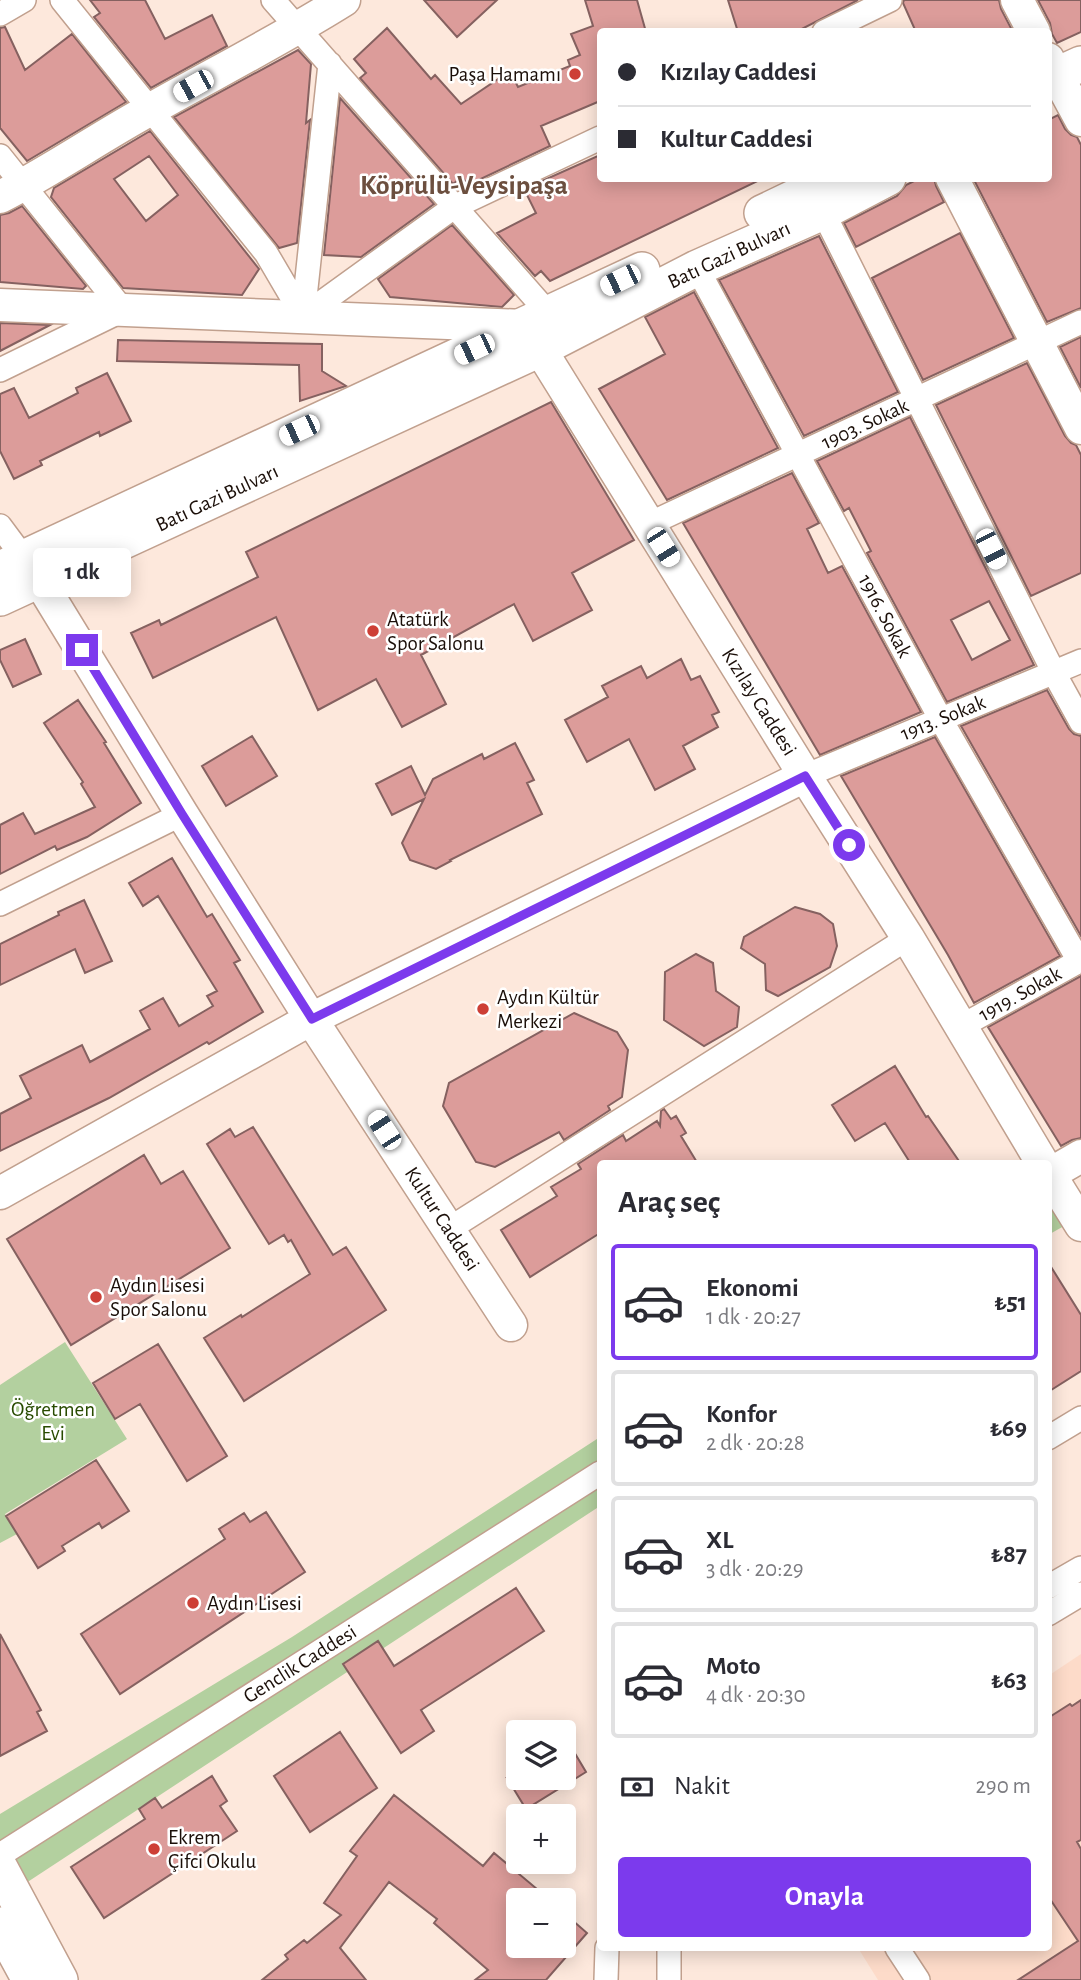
<!DOCTYPE html>
<html lang="tr">
<meta charset="utf-8">
<style>
:root{--surface:#fff;--page:#f7f7f7;--text:#2b2b33;--muted:#7c7c81;--line:#e1e1e2;--accent:#7c3aed}
body{margin:0;font-family:"Alegreya Sans",sans-serif;background:var(--page);color:var(--text);height:100vh;display:flex;flex-direction:column;font-size:26px;white-space:nowrap}
*{box-sizing:border-box;margin:0}
p{font-size:23px;color:var(--muted)}
.icon{flex:none;width:38px;height:38px;fill:none;stroke:currentColor;stroke-width:2;stroke-linecap:round;stroke-linejoin:round}
.map{position:relative;flex:1;overflow:hidden}
.drawer{position:absolute;left:597px;top:1160px;width:455px;height:791px;display:flex;flex-direction:column;background:var(--surface);border-radius:7px;box-shadow:0 4px 18px #0003}
.drawer>*{flex:none}
.top-card{position:absolute;left:597px;top:28px;width:455px;height:154px;border-radius:7px;box-shadow:0 4px 18px #0003;display:grid;align-content:center;height:154px;padding:0 21px;background:var(--surface)}
.controls{position:absolute;left:506px;top:1720px;display:grid;gap:14px}
.controls a{display:grid;place-items:center;width:70px;height:70px;border-radius:7px;background:var(--surface);box-shadow:0 4px 18px #0003;font-size:35px}
.end{position:absolute;width:32px;height:32px;margin:-16px;border:9px solid #7c3aed;background:#fff;box-shadow:0 0 0 4px #fff}
.from{border-radius:50%}
.bubble{position:absolute;height:49px;border-radius:7px;background:var(--surface);box-shadow:0 4px 18px #0003;font-size:23px;font-weight:700;line-height:49px;text-align:center}
.car{position:absolute;width:21px;height:42px;margin:-21px -10px;border-radius:9px;box-shadow:0 0 5px 2px #0007;background:linear-gradient(#fff 24%,#345 0 40%,#fff 0 76%,#345 0 86%,#fff 0)}
.top-card b{display:flex;align-items:center;gap:24px;height:66px;font-size:26px}
.top-card b+b{border-top:2px solid var(--line)}
.top-card i{width:18px;height:18px;background:var(--text)}
ul{padding:0;list-style:none}
li{display:flex;align-items:center;gap:21px;height:116px;margin:0 14px 10px;padding:0 7px;border:4px solid var(--line);border-radius:7px}
li div{flex:1}
li b{display:block;font-size:26px}
li em{font-style:normal;font-weight:700}
li.current{border-color:var(--accent)}
li>.icon{width:63px;height:63px;stroke-width:1.5}
h2{padding:0 21px;font-size:32px;line-height:84px}
.pay{display:flex;align-items:center;gap:18px;height:77px;padding:0 21px;font-size:26px}
.pay p{margin-inline-start:auto}
.action{display:flex;gap:14px;margin-top:auto;padding:14px 21px}
.action a{flex:1;height:80px;border-radius:7px;background:var(--accent);color:#fff;font-size:28px;font-weight:700;line-height:80px;text-align:center}
.map>svg:first-child{display:block}
.built{fill:#fddbc9}
.green{fill:#b3d09f}
.building{fill:#dc9c9a;stroke:#856160;stroke-width:2;fill-rule:evenodd}
.lines{fill:none;stroke-linecap:round;stroke-linejoin:round}
.street-casing{stroke:#c1a08e;stroke-width:26}
.secondary-casing{stroke:#c1a08e;stroke-width:35}
.primary-casing{stroke:#c1a08e;stroke-width:38}
.street{stroke:#fff;stroke-width:23}
.secondary{stroke:#fff;stroke-width:32}
.primary{stroke:#fff;stroke-width:35}
.route{stroke:#7c3aed;stroke-width:9}
.poi-dot{fill:#cd3f36;stroke:#fff;stroke-width:2.5}
.labels{text-anchor:middle;dominant-baseline:central;stroke-width:5;stroke-linejoin:round;paint-order:stroke}
.poi-label{font-size:21px;fill:#1b0f09;stroke:#fff;text-anchor:start}
.street-label{font-size:21px;fill:#1b0f09;stroke:#fff}
.park-label{font-size:21px;fill:#284b00;stroke:#fff}
.district-label{font-size:28px;font-weight:bold;fill:#6c4f3f;stroke:#fff}
</style>
<div class="map">
<svg width="1081" height="1980" viewBox="0 0 1081 1980">
<rect width="100%" height="100%" fill="#fde8dc"/>
<path class="built" d="M 1081,1654 L 1081,1980 L 878,1980 L 858,1948 L 1048,1948 L 1048,1676 Z"/>
<path class="green" d="M 1048,1181 L 1073,1221 L 1048,1235 Z
M 65,1342 L 127,1439 L 5,1514 L 17,1534 L 0,1543 L 0,1385 Z
M 600,1437 L 600,1506 L 23,1885 L 0,1847 L 0,1814 L 292,1637 Z"/>
<path class="building" d="M 90,0 L 145,0 L 165,39 L 212,15 L 227,46 L 151,88 L 94,17 L 100,13 Z
M 424,0 L 497,0 L 457,37 Z
M 585,0 L 637,0 L 646,32 L 600,32 L 600,101 L 541,126 L 550,146 L 468,185 L 462,177 L 453,184 L 360,78 L 366,73 L 354,59 L 387,28 L 431,79 L 435,75 L 461,104 L 510,71 L 518,87 L 570,66 L 568,60 L 580,55 L 571,34 L 593,26 Z
M 728,0 L 858,0 L 796,32 L 738,32 Z
M 904,0 L 999,0 L 1001,9 L 1013,32 L 916,32 L 903,3 Z
M 1038,0 L 1081,0 L 1081,32 L 1057,43 L 1052,34 L 1050,23 Z
M 5,27 L 25,70 L 72,34 L 126,102 L 27,161 L 0,128 L 0,28 Z
M 298,50 L 311,64 L 306,123 L 310,120 L 297,243 L 279,248 L 174,117 Z
M 340,98 L 434,204 L 361,257 L 324,255 Z
M 1058,115 L 1065,129 L 1071,135 L 1077,137 L 1081,145 L 1081,308 L 1047,322 L 973,178 L 1048,178 L 1048,120 Z
M 150,131 L 259,269 L 242,295 L 123,288 L 51,197 L 54,188 ZM 149,156 L 178,195 L 146,221 L 114,179 Z
M 600,155 L 600,178 L 764,178 L 550,281 L 541,271 L 535,276 L 497,233 L 536,213 L 524,189 Z
M 920,178 L 934,178 L 936,186 L 944,202 L 856,247 L 844,223 L 897,196 L 906,185 Z
M 22,206 L 86,286 L 83,289 L 0,282 L 0,215 L 9,213 Z
M 452,225 L 514,295 L 502,307 L 390,297 L 378,279 Z
M 960,233 L 1014,338 L 923,380 L 872,278 Z
M 819,236 L 898,392 L 804,436 L 719,280 Z
M 694,292 L 778,448 L 667,500 L 599,389 L 665,354 L 645,317 Z
M 0,323 L 50,325 L 0,351 Z
M 1081,337 L 1081,388 L 1060,347 Z
M 118,340 L 322,344 L 322,371 L 346,386 L 300,401 L 299,365 L 117,361 Z
M 1027,363 L 1065,436 L 1071,443 L 1076,445 L 1081,455 L 1081,573 L 1031,596 L 936,405 Z
M 107,373 L 131,421 L 100,436 L 99,432 L 40,461 L 42,465 L 14,479 L 0,451 L 0,394 L 14,388 L 29,418 L 78,393 L 76,388 Z
M 551,402 L 634,540 L 572,573 L 592,610 L 533,641 L 514,604 L 421,655 L 446,704 L 402,727 L 376,679 L 318,710 L 276,617 L 153,678 L 131,633 L 159,620 L 161,625 L 258,577 L 246,552 Z
M 910,417 L 1034,665 L 947,702 L 867,553 L 871,551 L 849,508 L 844,511 L 817,461 ZM 989,601 L 1010,640 L 972,660 L 951,620 Z
M 792,473 L 819,523 L 807,529 L 828,573 L 842,566 L 921,712 L 820,755 L 683,523 Z
M 25,639 L 41,674 L 13,687 L 0,660 L 0,650 Z
M 681,659 L 691,680 L 700,676 L 719,712 L 712,715 L 718,727 L 683,746 L 695,769 L 655,790 L 629,739 L 587,762 L 565,720 L 608,697 L 602,686 L 641,666 L 647,678 Z
M 1047,690 L 1069,729 L 1074,734 L 1081,736 L 1081,936 L 961,726 Z
M 78,700 L 106,742 L 104,743 L 141,803 L 87,837 L 57,850 L 55,846 L 0,874 L 0,825 L 23,813 L 35,834 L 95,807 L 81,784 L 83,782 L 44,723 Z
M 252,736 L 277,776 L 226,806 L 202,766 Z
M 935,737 L 1060,956 L 974,1003 L 948,955 L 841,776 Z
M 515,743 L 534,780 L 527,783 L 542,814 L 450,860 L 451,861 L 436,869 L 410,860 L 402,843 L 424,799 L 392,815 L 376,784 L 411,766 L 425,795 L 433,779 L 482,754 L 484,759 Z
M 172,858 L 207,917 L 212,914 L 240,960 L 234,963 L 263,1012 L 209,1044 L 207,1042 L 109,1098 L 0,1151 L 0,1114 L 31,1098 L 20,1076 L 82,1045 L 90,1062 L 150,1029 L 140,1011 L 163,998 L 179,1026 L 213,1006 L 207,996 L 217,991 L 158,896 L 143,906 L 129,883 Z
M 84,900 L 112,961 L 85,973 L 75,949 L 0,985 L 0,944 L 59,915 L 58,912 Z
M 795,907 L 820,914 L 833,924 L 837,946 L 830,967 L 778,996 L 766,990 L 765,964 L 741,948 L 744,937 Z
M 696,954 L 713,963 L 716,991 L 739,1007 L 737,1027 L 704,1046 L 664,1020 L 665,972 Z
M 1081,976 L 1081,1138 L 1072,1140 L 1061,1146 L 988,1027 Z
M 574,1013 L 617,1032 L 628,1050 L 622,1097 L 608,1106 L 610,1110 L 564,1140 L 559,1132 L 495,1167 L 476,1162 L 443,1106 L 449,1083 Z
M 895,1066 L 926,1117 L 928,1116 L 961,1164 L 911,1164 L 885,1123 L 855,1141 L 832,1105 Z
M 664,1109 L 671,1119 L 676,1116 L 686,1133 L 681,1136 L 698,1164 L 600,1164 L 600,1233 L 530,1277 L 501,1230 L 557,1196 L 551,1187 L 581,1169 L 578,1164 L 623,1135 L 626,1141 L 657,1121 L 660,1126 L 661,1111 Z
M 253,1127 L 333,1255 L 346,1247 L 386,1310 L 244,1401 L 204,1338 L 241,1315 L 242,1317 L 310,1274 L 291,1240 L 288,1242 L 284,1235 L 269,1244 L 207,1144 L 230,1129 L 235,1137 Z
M 144,1155 L 161,1184 L 183,1171 L 230,1248 L 71,1345 L 7,1239 Z
M 1048,1262 L 1081,1315 L 1081,1371 L 1048,1392 Z
M 158,1344 L 227,1456 L 187,1481 L 140,1404 L 115,1419 L 93,1383 Z
M 96,1460 L 129,1511 L 102,1528 L 99,1523 L 62,1546 L 65,1551 L 38,1568 L 6,1516 Z
M 266,1512 L 305,1572 L 120,1694 L 81,1634 L 225,1539 L 219,1529 L 244,1513 L 250,1522 Z
M 516,1588 L 544,1631 L 421,1710 L 434,1731 L 401,1753 L 343,1664 L 378,1641 L 394,1666 Z
M 0,1634 L 41,1710 L 37,1712 L 47,1731 L 0,1756 Z
M 1081,1700 L 1081,1840 L 1077,1842 L 1081,1849 L 1081,1980 L 1018,1980 L 1078,1941 L 1048,1896 L 1048,1718 L 1070,1704 L 1072,1706 Z
M 340,1732 L 377,1788 L 310,1832 L 274,1776 Z
M 564,1735 L 586,1772 L 526,1809 L 507,1778 L 564,1778 Z
M 212,1776 L 227,1801 L 220,1806 L 237,1831 L 104,1918 L 71,1867 L 145,1819 L 139,1809 L 155,1798 L 162,1808 Z
M 394,1795 L 483,1866 L 494,1853 L 550,1900 L 518,1900 L 518,1946 L 564,1946 L 564,1913 L 587,1933 L 546,1980 L 475,1980 L 488,1970 L 434,1923 L 437,1919 L 389,1882 L 340,1948 L 366,1980 L 262,1980 L 288,1959 L 285,1955 L 304,1940 L 307,1943 L 341,1915 L 324,1903 L 357,1856 L 350,1851 Z"/>
<g class="lines">
<defs>
<path id="street" d="M 62,0 L 266,253 L 303,316
M 273,0 L 549,314 L 547,323
M 0,14 L 24,0
M 824,32 L 890,0
M 330,64 L 303,316 L 454,207 L 600,138
M 0,156 L 123,310 L 0,370
M 817,200 L 1054,673 L 1081,722
M 697,268 L 940,718 L 1079,961
M 649,524 L 1081,322
M 0,526 L 32,569
M 805,776 L 1081,661
M 0,904 L 182,814
M 960,1027 L 1081,960
M 449,1229 L 908,938
M 1048,1438 L 1081,1418
M 1048,1587 L 1081,1568
M 1048,1614 L 1081,1594
M 0,1855 L 600,1473
M 897,1948 L 918,1980
M 606,1980 L 607,1948
M 669,1980 L 669,1948"/>
<path id="secondary" d="M 1017,0 L 1034,32
M 1048,59 L 1081,120
M 952,178 L 1081,428
M 0,197 C 53,170 101,136 153,108 C 217,72 282,39 344,0
M 0,305 L 524,326
M 540,349 L 805,776 L 908,938 L 1043,1164
M 39,580 L 182,814 L 311,1019 L 511,1325
M 1048,1172 L 1081,1225
M 1050,1174 L 1081,1156
M 0,1193 L 311,1019 L 805,776"/>
<path id="primary" d="M 1048,79 L 1081,64
M 762,213 L 835,178
M 0,569 L 642,270
M 0,598 L 540,349 L 697,268 L 823,212 L 888,178
M 0,1868 L 60,1980
M 0,1925 L 30,1980"/>
</defs>
<use href="#street" class="street-casing"/>
<use href="#secondary" class="secondary-casing"/>
<use href="#primary" class="primary-casing"/>
<use href="#street" class="street"/>
<use href="#secondary" class="secondary"/>
<use href="#primary" class="primary"/>
</g>
<g class="lines">
<path class="route" d="M 82,650 L 182,814 L 312,1019 L 805,776 L 849,845"/>
</g>
<g class="poi-dot">
<circle cx="575" cy="74" r="7"/>
<circle cx="373" cy="631" r="7"/>
<circle cx="483" cy="1009" r="7"/>
<circle cx="96" cy="1297" r="7"/>
<circle cx="193" cy="1603" r="7"/>
<circle cx="154" cy="1849" r="7"/>
</g>
<g class="labels">
<g class="poi-label">
<text x="561" y="74" text-anchor="end">Paşa Hamamı</text>
<text x="387" y="619">Atatürk<tspan x="387" dy="24">Spor Salonu</tspan></text>
<text x="497" y="997">Aydın Kültür<tspan x="497" dy="24">Merkezi</tspan></text>
<text x="110" y="1285">Aydın Lisesi<tspan x="110" dy="24">Spor Salonu</tspan></text>
<text x="207" y="1603">Aydın Lisesi</text>
<text x="168" y="1837">Ekrem<tspan x="168" dy="24">Çifci Okulu</tspan></text>
</g>
<g class="street-label">
<text transform="translate(729 255) rotate(-25)">Batı Gazi Bulvarı</text>
<text transform="translate(865 424) rotate(-25)">1903. Sokak</text>
<text transform="translate(217 498) rotate(-25)">Batı Gazi Bulvarı</text>
<text transform="translate(885 616) rotate(62)">1916. Sokak</text>
<text transform="translate(759 702) rotate(58)">Kızılay Caddesi</text>
<text transform="translate(943 718) rotate(-22)">1913. Sokak</text>
<text transform="translate(1020 994) rotate(-29)">1919. Sokak</text>
<text transform="translate(442 1219) rotate(57)">Kultur Caddesi</text>
<text transform="translate(300 1664) rotate(-32)">Genclik Caddesi</text>
</g>
<g class="park-label">
<text x="53" y="1409">Öğretmen<tspan x="53" dy="24">Evi</tspan></text>
</g>
<g class="district-label">
<text x="464" y="186">Köprülü-Veysipaşa</text>
</g>
</g>
</svg>
<div class="controls">
<a><svg class="icon" aria-label="layers" viewBox="0 0 24 24"><path d="M12 4l9 5-9 5-9-5zM3 14l9 5 9-5"/></svg></a>
<a>+</a>
<a>−</a>
</div>
<i class="end from" style="left:849px;top:845px"></i>
<i class="end" style="left:82px;top:650px"></i>
<div class="bubble" style="left:33px;top:548px;width:98px">1 dk</div>
<i class="car" style="left:193px;top:86px;rotate:241deg"></i>
<i class="car" style="left:620px;top:280px;rotate:244deg"></i>
<i class="car" style="left:474px;top:349px;rotate:245deg"></i>
<i class="car" style="left:299px;top:430px;rotate:245deg"></i>
<i class="car" style="left:663px;top:547px;rotate:148deg"></i>
<i class="car" style="left:991px;top:549px;rotate:153deg"></i>
<i class="car" style="left:384px;top:1130px;rotate:327deg"></i>
<div class="top-card">
<b><i class="from"></i>Kızılay Caddesi</b>
<b><i></i>Kultur Caddesi</b>
</div>
<section class="drawer">
<h2>Araç seç</h2>
<ul>
<li class="current"><svg class="icon" aria-label="car" viewBox="0 0 24 24"><path d="M5 17H2v-5l4-1 3-4h7l3 4 3 1v5h-3M9 17h6M6 11h13"/><circle cx="7" cy="17" r="2"/><circle cx="17" cy="17" r="2"/></svg><div><b>Ekonomi</b><p>1 dk · 20:27</p></div><em>₺51</em></li>
<li><svg class="icon" aria-label="car" viewBox="0 0 24 24"><path d="M5 17H2v-5l4-1 3-4h7l3 4 3 1v5h-3M9 17h6M6 11h13"/><circle cx="7" cy="17" r="2"/><circle cx="17" cy="17" r="2"/></svg><div><b>Konfor</b><p>2 dk · 20:28</p></div><em>₺69</em></li>
<li><svg class="icon" aria-label="car" viewBox="0 0 24 24"><path d="M5 17H2v-5l4-1 3-4h7l3 4 3 1v5h-3M9 17h6M6 11h13"/><circle cx="7" cy="17" r="2"/><circle cx="17" cy="17" r="2"/></svg><div><b>XL</b><p>3 dk · 20:29</p></div><em>₺87</em></li>
<li><svg class="icon" aria-label="car" viewBox="0 0 24 24"><path d="M5 17H2v-5l4-1 3-4h7l3 4 3 1v5h-3M9 17h6M6 11h13"/><circle cx="7" cy="17" r="2"/><circle cx="17" cy="17" r="2"/></svg><div><b>Moto</b><p>4 dk · 20:30</p></div><em>₺63</em></li>
</ul>
<div class="pay"><svg class="icon" aria-label="cash" viewBox="0 0 24 24"><path d="M3 7h18v10H3z"/><circle cx="12" cy="12" r="2"/></svg>Nakit<p>290 m</p></div>
<div class="action"><a>Onayla</a></div>
</section>
</div>
